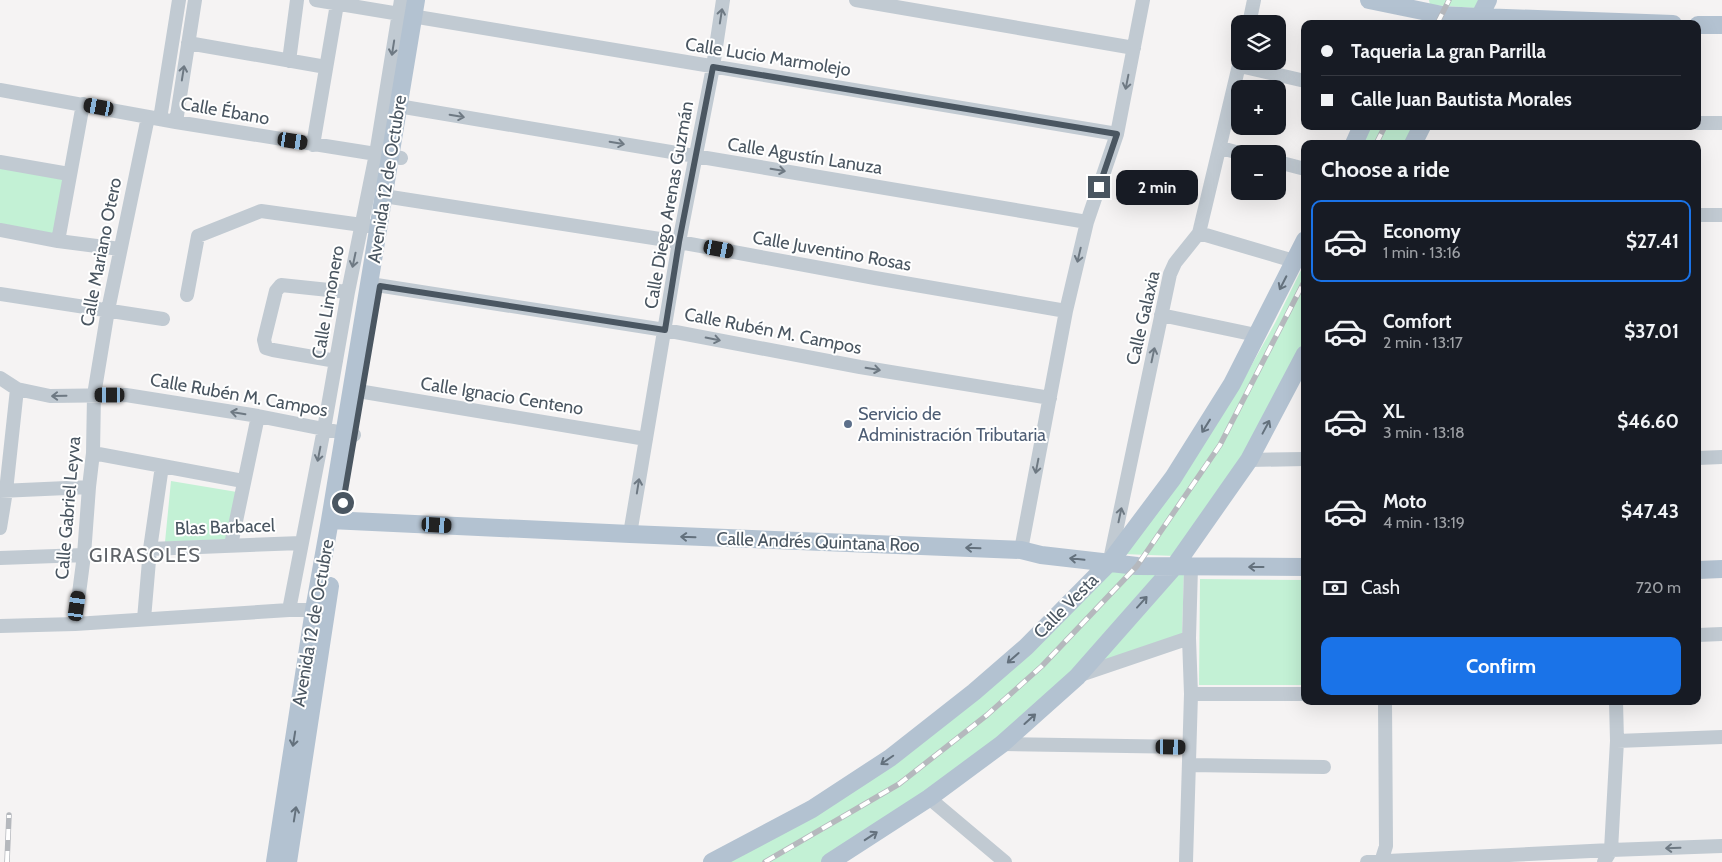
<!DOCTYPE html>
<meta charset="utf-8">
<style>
:root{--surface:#171b24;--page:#242831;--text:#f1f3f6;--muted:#9ea1a6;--line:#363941;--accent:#1a73e8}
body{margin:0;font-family:Cabin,sans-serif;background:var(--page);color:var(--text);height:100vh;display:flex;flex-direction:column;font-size:19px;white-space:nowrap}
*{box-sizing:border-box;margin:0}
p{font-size:16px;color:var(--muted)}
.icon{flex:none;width:28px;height:28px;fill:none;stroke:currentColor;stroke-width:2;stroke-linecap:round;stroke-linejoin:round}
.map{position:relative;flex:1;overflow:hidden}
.drawer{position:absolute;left:1301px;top:140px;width:400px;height:565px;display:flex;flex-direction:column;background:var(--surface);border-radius:10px;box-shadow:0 5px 20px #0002}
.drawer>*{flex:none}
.top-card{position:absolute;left:1301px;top:20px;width:400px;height:110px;border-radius:10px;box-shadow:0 5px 20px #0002;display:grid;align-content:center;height:110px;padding:0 20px;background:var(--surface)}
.buttons{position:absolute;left:1231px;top:15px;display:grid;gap:10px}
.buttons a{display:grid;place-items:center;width:55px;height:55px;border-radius:10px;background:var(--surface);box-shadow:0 5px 20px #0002;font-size:25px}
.end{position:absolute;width:22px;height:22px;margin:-11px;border:6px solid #4a5661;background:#fff;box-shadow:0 0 0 2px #fff}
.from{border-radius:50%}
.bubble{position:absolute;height:35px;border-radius:10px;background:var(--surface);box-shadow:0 5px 20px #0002;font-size:16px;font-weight:700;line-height:35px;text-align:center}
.car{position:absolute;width:15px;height:30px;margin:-15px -8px;border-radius:6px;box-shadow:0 0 4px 1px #0007;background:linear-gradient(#222 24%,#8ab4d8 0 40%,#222 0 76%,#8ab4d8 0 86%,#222 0)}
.top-card b{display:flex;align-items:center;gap:18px;height:48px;font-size:19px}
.top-card b+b{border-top:1px solid var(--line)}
.top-card i{width:12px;height:12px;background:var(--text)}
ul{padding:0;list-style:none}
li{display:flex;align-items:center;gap:15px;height:82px;margin:0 10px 8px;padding:0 10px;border:2px solid transparent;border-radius:10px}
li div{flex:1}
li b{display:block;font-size:19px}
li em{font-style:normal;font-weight:700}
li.selected{border-color:var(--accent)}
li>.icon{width:45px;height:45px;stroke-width:1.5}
h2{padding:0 20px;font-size:22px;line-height:60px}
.pay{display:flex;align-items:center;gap:12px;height:55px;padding:0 20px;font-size:19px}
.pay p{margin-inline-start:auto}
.action{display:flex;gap:10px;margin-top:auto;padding:10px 20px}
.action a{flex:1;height:58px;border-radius:10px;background:var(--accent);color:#fff;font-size:20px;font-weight:700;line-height:58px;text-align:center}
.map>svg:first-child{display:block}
.green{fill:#c3f1d5}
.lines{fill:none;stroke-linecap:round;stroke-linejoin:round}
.minor{stroke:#c1cad2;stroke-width:14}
.major{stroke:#b3c2d1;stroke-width:18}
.rail-casing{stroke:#b5b8bd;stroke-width:5.5}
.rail{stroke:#fff;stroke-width:4;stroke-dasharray:11;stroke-linecap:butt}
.oneway{stroke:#6e7983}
.oneway2{stroke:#64717d}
.route{stroke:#4a5661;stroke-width:6}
.service-dot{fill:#5c6f8a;stroke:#fff;stroke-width:2}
.labels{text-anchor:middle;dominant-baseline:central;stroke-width:4;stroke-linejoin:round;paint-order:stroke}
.street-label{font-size:18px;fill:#4a5661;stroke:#fff}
.service-label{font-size:18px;fill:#4e5e75;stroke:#fff;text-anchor:start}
.quarter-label{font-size:20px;letter-spacing:1px;fill:#5f6368;stroke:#fff}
</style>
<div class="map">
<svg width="1722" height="862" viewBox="0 0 1722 862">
<rect width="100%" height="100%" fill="#f5f3f3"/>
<path class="green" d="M 1429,0 L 1480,0 L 1476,8 L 1430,5 Z
M 1371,126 L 1419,126 L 1410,144 L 1363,144 Z
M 0,164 L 68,176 L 56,235 L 0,225 Z
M 1305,262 L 1305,340 L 1240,462 L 1176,556 L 1122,554 L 1241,384 L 1275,323 Z
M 171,481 L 237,492 L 229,539 L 165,542 Z
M 1106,571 L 1157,574 L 1107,639 L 999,743 L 823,862 L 725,862 L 877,776 Z
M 1184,571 L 1182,634 L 1095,666 L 1175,572 Z
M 1200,579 L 1305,580 L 1305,685 L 1199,685 Z"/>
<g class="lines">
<path class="minor" d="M 316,0 L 1117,134
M 856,0 L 1134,48
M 1249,24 L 1254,0
M 188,43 L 326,67
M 289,61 L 297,0
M 1240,66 L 1305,81
M 0,90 L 176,122 L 401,158
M 398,106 L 1087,222
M 160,119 L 179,0
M 176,122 L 195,0
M 1698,123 L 1722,123
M 313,145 L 337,4
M 1221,148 L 1243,154
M 0,162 L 69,174
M 1278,162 L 1305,169
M 384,196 L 679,242 L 875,278 L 1066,311
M 1698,215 L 1722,215
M 0,230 L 58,241 L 120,249
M 1199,233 L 1294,261
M 58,241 L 83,104
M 370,284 L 665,330 L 860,367 L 1050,398
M 0,294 L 163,319
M 187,295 L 198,236 L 261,211 L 369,226
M 1161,315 L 1256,335
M 336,361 L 273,350 L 266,348 L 264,340 L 276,291 L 281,285 L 348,292
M 0,378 L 17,389 L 50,396 L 126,395 L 258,416 L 354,435
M 352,390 L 646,439
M 93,453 L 243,481
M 1698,458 L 1722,457
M 1249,460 L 1305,459
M 0,491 L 89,487
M 0,528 L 6,491 L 17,389
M 630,534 L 679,242 L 713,67 L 723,0
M 231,545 L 258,416
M 150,549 L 301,543
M 1021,550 L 1066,311 L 1087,222 L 1117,134 L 1143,0
M 0,558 L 84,555
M 1110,560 L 1170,274 L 1175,263 L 1199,233 L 1240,61
M 289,610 L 324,429 L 348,292 L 376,154 L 401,0
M 144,619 L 150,549 L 162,466
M 75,624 L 84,555 L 89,487 L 93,453 L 94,395 L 108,310 L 148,117
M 0,626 L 75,624 L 289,610 L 324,610
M 1698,635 L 1722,634
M 1077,676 L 1189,638
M 1191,694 L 1305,694
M 1617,741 L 1722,737
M 1002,744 L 1189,747
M 1189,765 L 1324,767
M 929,798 L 1005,862
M 1186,862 L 1191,694 L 1189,638 L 1191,567
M 1367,862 L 1611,850 L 1722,846
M 1381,862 L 1386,846 L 1385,701
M 1604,862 L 1611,850 L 1617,741 L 1616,701"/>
<path class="major" d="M 1369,0 L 1442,15 L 1479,17 L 1673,24
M 1476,24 L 1488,0
M 1698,25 L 1722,25
M 1354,144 L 1362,126
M 1413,144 L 1422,126
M 330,520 L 630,534 L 1021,550 L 1041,555 L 1137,566 L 1305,567
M 1698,570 L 1722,569
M 275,862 L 314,610 L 330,520 L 416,0
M 288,862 L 330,586
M 712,862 L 812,809 L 890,758 L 974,692 L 1026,647 L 1110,562 L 1173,478 L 1232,384 L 1305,240
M 830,862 L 929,798 L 1002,744 L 1077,677 L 1174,567 L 1249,460 L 1305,354"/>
<defs>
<path id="rail" d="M 1437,24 L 1449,0
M 1376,144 L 1385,126
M 7,862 L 9,815
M 765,862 L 899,784 L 987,715 L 1042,666 L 1137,566 L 1220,445 L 1305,280"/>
</defs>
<use href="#rail" class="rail-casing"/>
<use href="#rail" class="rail"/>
</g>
<defs><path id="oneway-shaft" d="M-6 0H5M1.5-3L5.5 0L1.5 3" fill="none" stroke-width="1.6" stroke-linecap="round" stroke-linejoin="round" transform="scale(1.25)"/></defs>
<g class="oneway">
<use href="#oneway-shaft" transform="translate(721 16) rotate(-81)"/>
<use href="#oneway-shaft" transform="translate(393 48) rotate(99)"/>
<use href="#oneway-shaft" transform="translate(183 73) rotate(-81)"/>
<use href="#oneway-shaft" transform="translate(1127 82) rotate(101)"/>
<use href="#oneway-shaft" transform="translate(457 116) rotate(10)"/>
<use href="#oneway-shaft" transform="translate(617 143) rotate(10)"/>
<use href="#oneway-shaft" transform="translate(778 170) rotate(9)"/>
<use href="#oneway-shaft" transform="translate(1079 255) rotate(103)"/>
<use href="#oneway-shaft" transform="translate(354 260) rotate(102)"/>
<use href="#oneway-shaft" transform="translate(713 339) rotate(11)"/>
<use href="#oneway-shaft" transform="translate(1153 355) rotate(-78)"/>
<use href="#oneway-shaft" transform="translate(873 369) rotate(9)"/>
<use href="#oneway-shaft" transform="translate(59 396) rotate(179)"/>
<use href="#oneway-shaft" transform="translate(238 413) rotate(-171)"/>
<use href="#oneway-shaft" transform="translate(319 454) rotate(101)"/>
<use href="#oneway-shaft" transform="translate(1037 466) rotate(101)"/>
<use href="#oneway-shaft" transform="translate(638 486) rotate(-81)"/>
<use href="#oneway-shaft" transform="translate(1120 515) rotate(-78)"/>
<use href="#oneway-shaft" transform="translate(1673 848) rotate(178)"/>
</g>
<g class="oneway2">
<use href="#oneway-shaft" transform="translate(1283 283) rotate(117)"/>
<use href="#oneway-shaft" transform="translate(1206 426) rotate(122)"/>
<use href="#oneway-shaft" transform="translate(1266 427) rotate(-62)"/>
<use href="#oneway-shaft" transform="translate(688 537) rotate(-178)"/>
<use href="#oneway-shaft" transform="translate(973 548) rotate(-178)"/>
<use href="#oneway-shaft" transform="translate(1077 559) rotate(-174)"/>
<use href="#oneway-shaft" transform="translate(1256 567) rotate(-180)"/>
<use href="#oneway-shaft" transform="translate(1142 602) rotate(-48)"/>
<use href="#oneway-shaft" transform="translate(1013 658) rotate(139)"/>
<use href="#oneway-shaft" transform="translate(1030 719) rotate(-42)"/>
<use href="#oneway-shaft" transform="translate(294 739) rotate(99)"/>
<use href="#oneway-shaft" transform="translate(887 760) rotate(145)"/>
<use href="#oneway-shaft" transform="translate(295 814) rotate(-81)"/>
<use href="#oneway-shaft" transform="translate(871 836) rotate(-33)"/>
</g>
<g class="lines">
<path class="route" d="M 343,503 L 380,286 L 665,330 L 679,242 L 713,67 L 1117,134 L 1099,187"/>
</g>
<circle class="service-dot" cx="848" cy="424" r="5"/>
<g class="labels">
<g class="street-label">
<text transform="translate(768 57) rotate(9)">Calle Lucio Marmolejo</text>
<text transform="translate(225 111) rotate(10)">Calle Ébano</text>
<text transform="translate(805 156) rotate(9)">Calle Agustín Lanuza</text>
<text transform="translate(387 179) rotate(-81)">Avenida 12 de Octubre</text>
<text transform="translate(669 205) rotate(-80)">Calle Diego Arenas Guzmán</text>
<text transform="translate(832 251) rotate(10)">Calle Juventino Rosas</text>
<text transform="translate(101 252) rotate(-79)">Calle Mariano Otero</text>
<text transform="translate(328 302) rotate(-80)">Calle Limonero</text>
<text transform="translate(1143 318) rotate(-77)">Calle Galaxia</text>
<text transform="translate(773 331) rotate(11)">Calle Rubén M. Campos</text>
<text transform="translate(239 395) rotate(10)">Calle Rubén M. Campos</text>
<text transform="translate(502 396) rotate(9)">Calle Ignacio Centeno</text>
<text transform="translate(68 508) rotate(-85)">Calle Gabriel Leyva</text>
<text transform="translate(225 527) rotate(-2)">Blas Barbacel</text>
<text transform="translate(818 542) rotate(2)">Calle Andrés Quintana Roo</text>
<text transform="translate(1066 606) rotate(-45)">Calle Vesta</text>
<text transform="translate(313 623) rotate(-80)">Avenida 12 de Octubre</text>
</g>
<g class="service-label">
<text x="858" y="414">Servicio de<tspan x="858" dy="21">Administración Tributaria</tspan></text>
</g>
<g class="quarter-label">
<text x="145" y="555">GIRASOLES</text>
</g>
</g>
</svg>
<div class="buttons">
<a><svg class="icon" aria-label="layers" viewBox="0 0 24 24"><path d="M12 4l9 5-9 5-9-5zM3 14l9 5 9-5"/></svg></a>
<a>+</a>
<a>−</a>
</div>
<i class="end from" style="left:343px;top:503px"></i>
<i class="end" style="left:1099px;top:187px"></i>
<div class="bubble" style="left:1116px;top:170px;width:82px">2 min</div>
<i class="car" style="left:99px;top:107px;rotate:280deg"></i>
<i class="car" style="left:293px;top:141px;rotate:99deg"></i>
<i class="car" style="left:719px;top:249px;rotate:101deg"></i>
<i class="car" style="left:110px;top:395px;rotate:270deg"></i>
<i class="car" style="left:437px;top:525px;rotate:93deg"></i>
<i class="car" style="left:77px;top:606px;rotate:8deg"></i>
<i class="car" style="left:1171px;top:747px;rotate:91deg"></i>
<div class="top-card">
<b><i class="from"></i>Taqueria La gran Parrilla</b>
<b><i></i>Calle Juan Bautista Morales</b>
</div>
<section class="drawer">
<h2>Choose a ride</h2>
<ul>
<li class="selected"><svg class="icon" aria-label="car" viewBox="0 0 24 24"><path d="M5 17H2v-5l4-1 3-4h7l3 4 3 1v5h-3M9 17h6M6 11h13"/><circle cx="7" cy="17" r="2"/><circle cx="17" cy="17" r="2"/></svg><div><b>Economy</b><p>1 min · 13:16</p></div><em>$27.41</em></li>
<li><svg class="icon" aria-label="car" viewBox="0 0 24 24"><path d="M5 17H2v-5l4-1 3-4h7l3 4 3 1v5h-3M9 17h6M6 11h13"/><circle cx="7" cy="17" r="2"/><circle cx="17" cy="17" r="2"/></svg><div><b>Comfort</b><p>2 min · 13:17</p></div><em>$37.01</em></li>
<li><svg class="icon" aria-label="car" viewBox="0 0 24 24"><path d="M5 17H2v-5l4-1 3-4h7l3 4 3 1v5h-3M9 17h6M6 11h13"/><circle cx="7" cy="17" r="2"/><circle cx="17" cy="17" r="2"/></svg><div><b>XL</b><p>3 min · 13:18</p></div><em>$46.60</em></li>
<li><svg class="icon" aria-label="car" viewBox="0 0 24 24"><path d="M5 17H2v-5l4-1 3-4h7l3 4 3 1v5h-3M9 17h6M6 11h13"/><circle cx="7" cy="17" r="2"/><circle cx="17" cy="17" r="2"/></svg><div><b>Moto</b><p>4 min · 13:19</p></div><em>$47.43</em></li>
</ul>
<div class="pay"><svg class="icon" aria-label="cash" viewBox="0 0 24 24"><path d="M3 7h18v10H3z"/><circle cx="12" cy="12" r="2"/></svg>Cash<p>720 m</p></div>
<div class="action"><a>Confirm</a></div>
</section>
</div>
